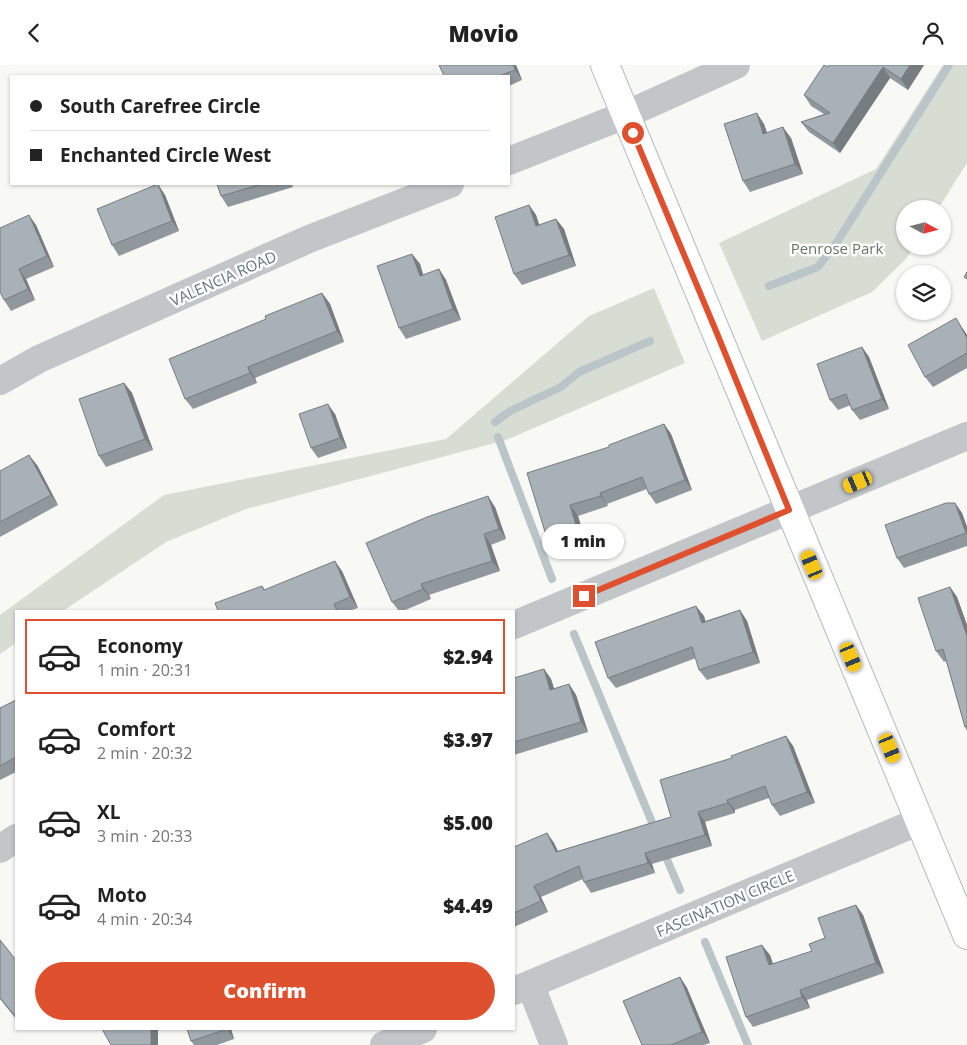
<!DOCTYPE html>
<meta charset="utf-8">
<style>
:root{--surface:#fff;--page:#f2f2f2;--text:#222;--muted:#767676;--line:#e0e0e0;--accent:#df502e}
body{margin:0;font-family:"Open Sans",sans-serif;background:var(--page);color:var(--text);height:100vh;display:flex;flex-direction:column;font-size:19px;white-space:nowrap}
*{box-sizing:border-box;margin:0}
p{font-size:16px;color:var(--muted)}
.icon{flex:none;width:28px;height:28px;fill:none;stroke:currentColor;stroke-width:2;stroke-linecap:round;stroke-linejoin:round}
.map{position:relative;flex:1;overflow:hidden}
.panel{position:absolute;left:15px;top:545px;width:500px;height:420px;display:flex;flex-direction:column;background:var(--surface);border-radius:0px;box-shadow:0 1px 4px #0004}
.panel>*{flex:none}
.banner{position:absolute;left:10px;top:10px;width:500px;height:110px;border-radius:0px;box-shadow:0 1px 4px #0004;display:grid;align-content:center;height:110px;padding:0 20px;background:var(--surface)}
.needle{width:32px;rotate:97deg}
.controls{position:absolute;left:896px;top:135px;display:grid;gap:10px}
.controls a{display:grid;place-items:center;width:55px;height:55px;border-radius:50%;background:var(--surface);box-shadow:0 1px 4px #0004;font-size:25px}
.end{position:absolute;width:22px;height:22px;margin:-11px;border:6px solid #df502e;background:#fff;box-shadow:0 0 0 2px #fff}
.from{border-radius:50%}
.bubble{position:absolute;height:35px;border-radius:18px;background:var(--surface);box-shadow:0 1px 4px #0004;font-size:16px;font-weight:800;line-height:35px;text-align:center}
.car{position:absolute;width:15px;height:30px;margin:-15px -8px;border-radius:6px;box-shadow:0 0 4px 1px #0007;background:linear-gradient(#f5c518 24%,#345 0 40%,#f5c518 0 76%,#345 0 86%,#f5c518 0)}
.banner b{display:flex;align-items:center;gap:18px;height:48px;font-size:19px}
.banner b+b{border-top:1px solid var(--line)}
.banner i{width:12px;height:12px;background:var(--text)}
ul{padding:9px 0 0;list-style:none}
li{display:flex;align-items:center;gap:15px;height:75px;margin:0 10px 8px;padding:0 10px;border:2px solid transparent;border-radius:0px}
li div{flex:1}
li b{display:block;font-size:19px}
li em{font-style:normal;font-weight:800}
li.on{border-color:var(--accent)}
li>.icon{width:45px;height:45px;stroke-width:1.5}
.action{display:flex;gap:10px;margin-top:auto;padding:10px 20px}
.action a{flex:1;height:58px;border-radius:30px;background:var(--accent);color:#fff;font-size:20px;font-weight:800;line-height:58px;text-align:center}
header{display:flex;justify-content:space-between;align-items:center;height:65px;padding:0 20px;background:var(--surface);font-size:22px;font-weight:800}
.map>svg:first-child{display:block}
.green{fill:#d8ddd4}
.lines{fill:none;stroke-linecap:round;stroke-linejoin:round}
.stream{stroke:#b9c5c9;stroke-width:8}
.secondary-casing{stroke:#b4babe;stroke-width:30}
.street{stroke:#c2c6c9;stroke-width:28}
.secondary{stroke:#fff;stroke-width:28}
.wall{fill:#90989d}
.shaded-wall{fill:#767c80}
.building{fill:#a8b1b7;stroke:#767c80}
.route{stroke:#df502e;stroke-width:6}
.labels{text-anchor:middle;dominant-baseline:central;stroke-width:5;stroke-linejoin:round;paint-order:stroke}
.park-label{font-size:15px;fill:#677862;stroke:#fff}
.street-label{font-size:15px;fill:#647480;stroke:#fff}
</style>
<header><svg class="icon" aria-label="back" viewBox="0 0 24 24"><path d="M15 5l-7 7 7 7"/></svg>Movio<svg class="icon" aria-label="person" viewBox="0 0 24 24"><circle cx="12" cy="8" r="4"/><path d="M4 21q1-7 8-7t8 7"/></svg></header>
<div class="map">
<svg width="967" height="980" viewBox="0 0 967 980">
<rect width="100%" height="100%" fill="#f8f8f5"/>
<path class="green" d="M 943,0 L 967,0 L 967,98 L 938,144 L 905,144 L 905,181 L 914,181 L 907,193 L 872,227 L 762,276 L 719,178 L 876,104 Z
M 654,223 L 685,298 L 506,375 L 246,444 L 166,477 L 63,546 L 16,546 L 16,578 L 0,589 L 0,550 L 164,430 L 446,374 L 589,251 Z"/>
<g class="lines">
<path class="stream" d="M 769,221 L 818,202 L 837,177 L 949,0
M 495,357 L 510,346 L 561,322 L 579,307 L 650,276
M 498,372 L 552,514
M 574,569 L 656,767
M 663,785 L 680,825
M 705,877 L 748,980"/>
<defs>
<path id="secondary" d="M 605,0 L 967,870"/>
</defs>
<use href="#secondary" class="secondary-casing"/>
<path class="street" d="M 509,96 L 625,50 L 736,0
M 0,316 L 39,294 L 309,174 L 450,119
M 514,560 L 967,371
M 0,784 L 16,773
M 530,919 L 554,980
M 514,926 L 920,756
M 384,980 L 423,964"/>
<use href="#secondary" class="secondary"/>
</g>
<path class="wall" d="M 439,0 L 516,0 L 522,15 L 509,21 L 509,11 L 444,11 Z
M 924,0 L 908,25 L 890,13 L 840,88 L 809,67 L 801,57 L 824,49 L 811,41 L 804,30 L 828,2 Z
M 764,59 L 767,68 L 791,73 L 803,109 L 750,127 L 743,116 Z
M 217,119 L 292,119 L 293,122 L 228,142 L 221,131 Z
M 165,130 L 179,166 L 119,191 L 112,180 Z
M 529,140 L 536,150 L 539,160 L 556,154 L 564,164 L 576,201 L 522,220 L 514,209 Z
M 36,160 L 54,202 L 26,214 L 35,235 L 11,246 L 4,235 Z
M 412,189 L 420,199 L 423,210 L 439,204 L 446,215 L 461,255 L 406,274 L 399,263 Z
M 322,228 L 330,239 L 344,277 L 255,313 L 257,318 L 193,344 L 185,334 L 266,254 Z
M 963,264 L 967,270 L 967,303 L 933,322 L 925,312 Z
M 862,282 L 869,292 L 889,344 L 860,355 L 852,345 L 851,340 L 838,345 L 830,335 Z
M 124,318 L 132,328 L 153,385 L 106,402 L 99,391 Z
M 335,349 L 347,383 L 318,393 L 311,383 Z
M 664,359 L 671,369 L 692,425 L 656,439 L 649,429 L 647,424 L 607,439 L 608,441 L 578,451 L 584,471 L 553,481 L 546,470 L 609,382 Z
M 37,400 L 58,440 L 0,472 L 0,406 Z
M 955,438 L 962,448 L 967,462 L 967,481 L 904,503 L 897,493 Z
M 495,442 L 506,474 L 491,480 L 500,506 L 429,530 L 431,534 L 403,546 L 399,546 L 392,537 Z
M 342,506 L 358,543 L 349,546 L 218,546 L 262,521 L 265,525 Z
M 950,522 L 957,532 L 967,560 L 967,666 L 965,662 L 946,596 L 944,597 L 936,586 Z
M 740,545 L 747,556 L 760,598 L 707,615 L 699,605 L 696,593 L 616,623 L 608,613 L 704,551 L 705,556 Z
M 544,604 L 551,614 L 554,624 L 569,619 L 576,630 L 588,667 L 514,690 L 514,641 Z
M 16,635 L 16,707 L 0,715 L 0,643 Z
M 786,671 L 793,681 L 815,738 L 780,751 L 772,740 L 769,733 L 735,745 L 735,748 L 705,757 L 712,781 L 652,799 L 655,808 L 591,828 L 584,817 L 583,814 L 541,832 L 548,847 L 514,862 L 514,782 L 547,768 L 554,778 L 558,786 L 671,752 L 732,693 Z
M 856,840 L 863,850 L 884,908 L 807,935 L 810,943 L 753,962 L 746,952 L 770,890 L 773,899 L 812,886 L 825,873 Z
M 0,875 L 16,895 L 16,954 L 0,934 Z
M 680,912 L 687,923 L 710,978 L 704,980 L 642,980 Z
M 187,964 L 231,964 L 234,974 L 217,980 L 194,980 L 191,976 Z"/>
<path class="shaded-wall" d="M 513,0 L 516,0 L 522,15 L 515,5 Z
M 910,0 L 924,0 L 908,25 L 901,14 Z
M 883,2 L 890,13 L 840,88 L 833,78 Z
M 757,48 L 764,59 L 771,79 L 763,69 Z
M 783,62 L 791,73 L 803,109 L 795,99 Z
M 158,119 L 165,130 L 179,166 L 172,156 Z
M 529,140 L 536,150 L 543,171 L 536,161 Z
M 29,150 L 36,160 L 54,202 L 47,191 Z
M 556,154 L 564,164 L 576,201 L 569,190 Z
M 412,189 L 420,199 L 427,222 L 420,211 Z
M 19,204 L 26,214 L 35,235 L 28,224 Z
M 439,204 L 446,215 L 461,255 L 453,244 Z
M 322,228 L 330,239 L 344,277 L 337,266 Z
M 956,253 L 963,264 L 967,270 L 967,273 Z
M 862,282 L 869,292 L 889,344 L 882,334 Z
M 248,302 L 255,313 L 257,318 L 250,308 Z
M 124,318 L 132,328 L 153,385 L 145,374 Z
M 328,339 L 335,349 L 347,383 L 340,373 Z
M 664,359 L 671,369 L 692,425 L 685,415 Z
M 29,390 L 37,400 L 58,440 L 51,430 Z
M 600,428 L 607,439 L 608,441 L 601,431 Z
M 488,431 L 495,442 L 506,474 L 499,464 Z
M 955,438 L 962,448 L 967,462 L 967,470 Z
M 570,440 L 578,451 L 584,471 L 576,460 Z
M 484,469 L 491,480 L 500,506 L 492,496 Z
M 335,496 L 342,506 L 358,543 L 350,532 Z
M 421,519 L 429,530 L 431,534 L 423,524 Z
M 950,522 L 957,532 L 967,560 L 967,571 Z
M 696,541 L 704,551 L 709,568 L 702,558 Z
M 740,545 L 747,556 L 760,598 L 753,587 Z
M 544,604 L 551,614 L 558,636 L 550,625 Z
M 569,619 L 576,630 L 588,667 L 581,657 Z
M 786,671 L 793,681 L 815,738 L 807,727 Z
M 727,735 L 735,745 L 735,748 L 728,738 Z
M 698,747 L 705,757 L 712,781 L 705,770 Z
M 547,768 L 554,778 L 563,798 L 556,787 Z
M 645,788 L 652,799 L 655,808 L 648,798 Z
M 534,821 L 541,832 L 548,847 L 541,836 Z
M 856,840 L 863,850 L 884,908 L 876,898 Z
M 762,880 L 770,890 L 777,911 L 769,900 Z
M 680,912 L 687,923 L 710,978 L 702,967 Z
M 800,925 L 807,935 L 810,943 L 802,932 Z
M 151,964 L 158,964 L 158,980 L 151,980 Z
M 227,964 L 231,964 L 234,974 Z"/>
<path class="building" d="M 439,0 L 513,0 L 515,5 L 499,11 L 444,11 Z
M 824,0 L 828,2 L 829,0 L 910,0 L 901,14 L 883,2 L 833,78 L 801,57 L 830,48 L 804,30 Z
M 757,48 L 763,69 L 783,62 L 795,99 L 743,116 L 724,59 Z
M 158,119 L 172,156 L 112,180 L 97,144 Z
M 217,119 L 262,119 L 221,131 Z
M 529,140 L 536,161 L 556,154 L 569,190 L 514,209 L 495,152 Z
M 29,150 L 47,191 L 19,204 L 28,224 L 4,235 L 0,227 L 0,163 Z
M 412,189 L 420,211 L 439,204 L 453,244 L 399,263 L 377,201 Z
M 967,207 L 967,214 L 964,212 Z
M 322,228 L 337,266 L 248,302 L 250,308 L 185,334 L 169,294 L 266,254 L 265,251 Z
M 956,253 L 967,273 L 967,288 L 925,312 L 908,280 Z
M 862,282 L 882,334 L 852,345 L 846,329 L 830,335 L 817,299 Z
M 124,318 L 145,374 L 99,391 L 79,334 Z
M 328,339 L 340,373 L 311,383 L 299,349 Z
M 664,359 L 685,415 L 649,429 L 642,412 L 600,428 L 601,431 L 570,440 L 576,460 L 546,470 L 527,408 L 609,382 L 609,380 Z
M 29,390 L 51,430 L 0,457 L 0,406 Z
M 488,431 L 499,464 L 484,469 L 492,496 L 421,519 L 423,524 L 392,537 L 366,478 L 427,452 Z
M 946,438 L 955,438 L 966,468 L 897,493 L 885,460 Z
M 335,496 L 350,532 L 334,539 L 337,546 L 218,546 L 215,538 L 262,521 L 264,525 Z
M 950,522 L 967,571 L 967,661 L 965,662 L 943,584 L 936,586 L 918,533 Z
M 696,541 L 702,558 L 740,545 L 753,587 L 699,605 L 692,582 L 608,613 L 595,577 Z
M 544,604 L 550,625 L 569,619 L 581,657 L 514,677 L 514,613 Z
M 16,635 L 16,692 L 0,701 L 0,643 Z
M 786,671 L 807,727 L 772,740 L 765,721 L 727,735 L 728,738 L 698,747 L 705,770 L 645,788 L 648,798 L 584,817 L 579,801 L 534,821 L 541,836 L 514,848 L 514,782 L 547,768 L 556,787 L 671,752 L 660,715 L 732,693 L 731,691 Z
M 856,840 L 876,898 L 800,925 L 802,932 L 746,952 L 726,892 L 762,880 L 769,900 L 812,886 L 809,879 L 825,873 L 818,853 Z
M 0,875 L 16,895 L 16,950 L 15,951 L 0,933 Z
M 680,912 L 702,967 L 671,980 L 642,980 L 623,936 Z
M 102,964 L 151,964 L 151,980 L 111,980 Z
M 187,964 L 227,964 L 191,976 Z"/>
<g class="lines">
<path class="route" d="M 584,531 L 789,445 L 716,266 L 633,68"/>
</g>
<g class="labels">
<g class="park-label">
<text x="837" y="183">Penrose Park</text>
</g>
<g class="street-label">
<text transform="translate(223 213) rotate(-24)">VALENCIA ROAD</text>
<text transform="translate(725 838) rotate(-23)">FASCINATION CIRCLE</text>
</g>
</g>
</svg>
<div class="controls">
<a><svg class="needle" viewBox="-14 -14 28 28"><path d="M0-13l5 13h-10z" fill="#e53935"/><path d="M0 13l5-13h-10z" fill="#767676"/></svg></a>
<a><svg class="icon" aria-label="layers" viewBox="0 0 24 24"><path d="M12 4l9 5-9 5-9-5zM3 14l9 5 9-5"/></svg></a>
</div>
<i class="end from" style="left:633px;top:68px"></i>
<i class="end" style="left:584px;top:531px"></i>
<div class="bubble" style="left:542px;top:459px;width:82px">1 min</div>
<i class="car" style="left:858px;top:417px;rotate:247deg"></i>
<i class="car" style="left:812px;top:500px;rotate:337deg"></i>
<i class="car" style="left:851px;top:592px;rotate:157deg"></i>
<i class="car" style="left:890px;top:683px;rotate:157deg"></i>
<div class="banner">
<b><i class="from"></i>South Carefree Circle</b>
<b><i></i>Enchanted Circle West</b>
</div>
<section class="panel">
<ul>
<li class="on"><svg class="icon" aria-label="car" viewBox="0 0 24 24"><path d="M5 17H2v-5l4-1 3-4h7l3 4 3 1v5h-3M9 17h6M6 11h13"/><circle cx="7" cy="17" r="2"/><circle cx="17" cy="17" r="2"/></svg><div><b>Economy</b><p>1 min · 20:31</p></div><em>$2.94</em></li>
<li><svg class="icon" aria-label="car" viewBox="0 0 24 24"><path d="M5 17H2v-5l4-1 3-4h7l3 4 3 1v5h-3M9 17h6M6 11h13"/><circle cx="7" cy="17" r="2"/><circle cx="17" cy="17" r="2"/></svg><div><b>Comfort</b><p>2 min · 20:32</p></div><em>$3.97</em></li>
<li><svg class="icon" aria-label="car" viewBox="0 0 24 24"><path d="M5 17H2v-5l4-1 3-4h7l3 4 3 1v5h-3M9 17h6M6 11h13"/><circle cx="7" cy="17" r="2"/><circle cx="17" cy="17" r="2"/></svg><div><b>XL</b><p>3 min · 20:33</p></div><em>$5.00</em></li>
<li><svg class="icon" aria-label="car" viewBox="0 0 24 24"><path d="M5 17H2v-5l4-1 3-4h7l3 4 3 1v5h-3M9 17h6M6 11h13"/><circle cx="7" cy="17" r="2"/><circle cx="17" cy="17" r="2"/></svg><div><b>Moto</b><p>4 min · 20:34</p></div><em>$4.49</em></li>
</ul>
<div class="action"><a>Confirm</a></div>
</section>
</div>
